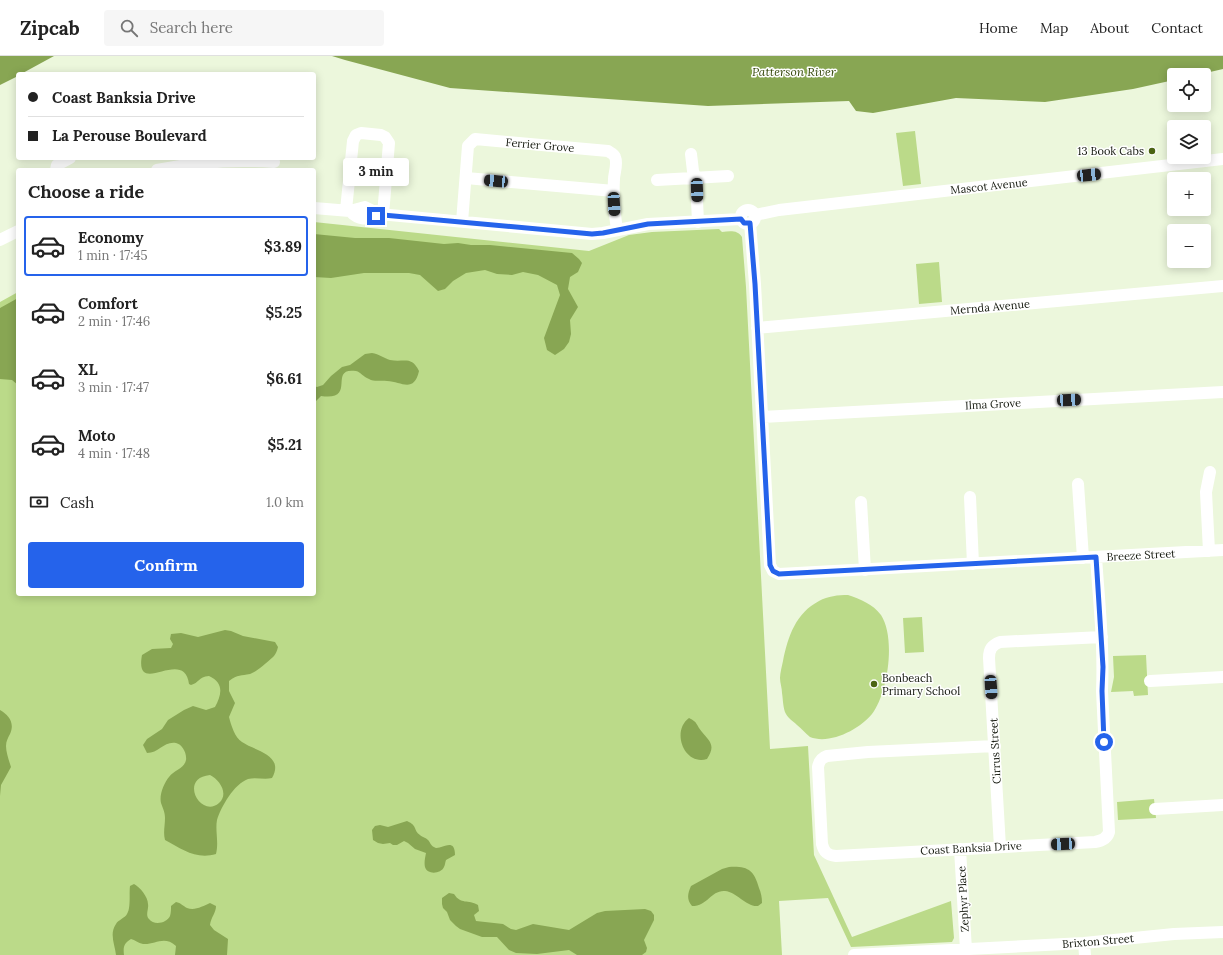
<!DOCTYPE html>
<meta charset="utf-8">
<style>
:root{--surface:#fff;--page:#f6f6f6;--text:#222;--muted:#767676;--line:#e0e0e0;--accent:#2563eb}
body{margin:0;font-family:Lora,serif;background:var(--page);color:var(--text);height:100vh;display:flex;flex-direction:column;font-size:15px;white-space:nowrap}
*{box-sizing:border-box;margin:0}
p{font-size:13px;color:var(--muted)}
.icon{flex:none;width:22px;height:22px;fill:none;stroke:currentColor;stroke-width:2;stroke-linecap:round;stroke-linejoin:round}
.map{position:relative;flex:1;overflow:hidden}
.side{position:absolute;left:16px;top:112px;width:300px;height:428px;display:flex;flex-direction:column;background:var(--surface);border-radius:4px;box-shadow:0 2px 10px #0003}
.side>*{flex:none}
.top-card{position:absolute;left:16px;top:16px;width:300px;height:88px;border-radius:4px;box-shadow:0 2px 10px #0003;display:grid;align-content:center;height:88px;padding:0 12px;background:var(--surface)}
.controls{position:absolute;left:1167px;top:12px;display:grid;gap:8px}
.controls a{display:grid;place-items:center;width:44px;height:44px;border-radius:4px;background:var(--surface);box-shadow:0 2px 10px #0003;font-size:20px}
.end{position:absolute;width:18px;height:18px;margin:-9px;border:5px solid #2563eb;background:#fff;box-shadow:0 0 0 2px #fff}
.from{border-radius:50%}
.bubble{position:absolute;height:28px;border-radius:4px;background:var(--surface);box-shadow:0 2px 10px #0003;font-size:13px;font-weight:700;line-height:28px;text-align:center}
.car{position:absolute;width:12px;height:24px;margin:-12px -6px;border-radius:5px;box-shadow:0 0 3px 1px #0007;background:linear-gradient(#222 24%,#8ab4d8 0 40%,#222 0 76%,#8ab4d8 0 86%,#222 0)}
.top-card b{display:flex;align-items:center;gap:14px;height:38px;font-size:15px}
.top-card b+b{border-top:1px solid var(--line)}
.top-card i{width:10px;height:10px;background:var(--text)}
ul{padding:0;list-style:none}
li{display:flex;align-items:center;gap:12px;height:60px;margin:0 8px 6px;padding:0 4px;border:2px solid transparent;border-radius:4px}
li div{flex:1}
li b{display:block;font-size:15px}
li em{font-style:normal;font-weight:700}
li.on{border-color:var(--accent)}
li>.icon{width:36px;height:36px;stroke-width:1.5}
h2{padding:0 12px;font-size:18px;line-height:48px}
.pay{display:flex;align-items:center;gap:10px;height:44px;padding:0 12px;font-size:15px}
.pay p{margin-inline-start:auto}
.cta{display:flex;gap:8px;margin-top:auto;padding:8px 12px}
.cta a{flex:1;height:46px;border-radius:4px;background:var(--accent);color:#fff;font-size:16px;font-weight:700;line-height:46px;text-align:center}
header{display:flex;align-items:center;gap:24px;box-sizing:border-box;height:56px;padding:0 20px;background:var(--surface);border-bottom:1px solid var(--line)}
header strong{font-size:19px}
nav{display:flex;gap:22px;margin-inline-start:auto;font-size:14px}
.search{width:280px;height:36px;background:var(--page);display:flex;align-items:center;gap:10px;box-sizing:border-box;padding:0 14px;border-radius:4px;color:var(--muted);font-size:15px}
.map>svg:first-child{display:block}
.green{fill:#bbda89}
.water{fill:#88a653;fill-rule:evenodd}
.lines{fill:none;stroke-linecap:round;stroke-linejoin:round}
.minor{stroke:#fff;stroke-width:12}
.route{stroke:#2563eb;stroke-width:5}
.poi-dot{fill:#4b6413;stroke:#fff;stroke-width:1.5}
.labels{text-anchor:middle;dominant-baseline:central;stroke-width:3;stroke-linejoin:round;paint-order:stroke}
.street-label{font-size:11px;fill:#14180e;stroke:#fff}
.poi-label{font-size:11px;fill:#14180e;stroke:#fff;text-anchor:end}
.water-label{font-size:12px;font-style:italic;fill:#384b0e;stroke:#fff}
</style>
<header>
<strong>Zipcab</strong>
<div class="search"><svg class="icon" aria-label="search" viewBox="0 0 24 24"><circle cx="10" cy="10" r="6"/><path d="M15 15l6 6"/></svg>Search here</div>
<nav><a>Home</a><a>Map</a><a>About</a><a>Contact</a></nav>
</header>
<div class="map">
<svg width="1223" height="899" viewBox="0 0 1223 899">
<rect width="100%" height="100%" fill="#ecf7dc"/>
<path class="green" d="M 915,75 L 921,128 L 903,130 L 896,77 Z
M 314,166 L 589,195 L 629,179 L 652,176 L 719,173 L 722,176 C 730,175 738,174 742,181 L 746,231 L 770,693 L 808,690 L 814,799 L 852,881 L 951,845 L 954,882 L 952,886 L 851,891 L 828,842 L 779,845 L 782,899 L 0,899 L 0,246 L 18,236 L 18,538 L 314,538 Z
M 939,206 L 942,246 L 919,248 L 916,208 Z
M 848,539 C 860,543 873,548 881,559 C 896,582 888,637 872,658 C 860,673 830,689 810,681 C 806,678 801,672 797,669 C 794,666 788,662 786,658 C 783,653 783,643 782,637 C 782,632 780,627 780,622 C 780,617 782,610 783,605 C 788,580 796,557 819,545 C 828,540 838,539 848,539 Z
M 922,561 L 924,596 L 905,597 L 903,562 Z
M 1146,599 L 1148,639 L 1134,640 L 1133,635 L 1111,636 L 1114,621 L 1113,600 Z
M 1154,743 L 1156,762 L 1118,764 L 1117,746 Z"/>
<path class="water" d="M 0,0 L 54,0 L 21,18 L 18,18 L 18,20 L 0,29 Z
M 332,0 L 1223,0 L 1223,13 L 1197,19 L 1174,19 L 1174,24 L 1133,33 L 1045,46 L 956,42 L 873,57 L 856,55 L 849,45 L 708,50 L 450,32 L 345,4 Z
M 314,178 L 355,182 L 389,182 L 444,188 L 458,187 L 471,189 L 490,189 L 572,197 L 579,203 L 582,207 L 578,216 L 570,221 L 568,233 L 578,251 L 570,264 L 571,278 L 569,286 L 564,293 L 555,299 L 547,294 L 544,282 L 560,239 L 557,229 L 538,219 L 523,216 L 512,219 L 497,218 L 485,214 L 466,217 L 453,225 L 445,233 L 438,235 L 420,219 L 409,217 L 364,217 L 331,222 L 314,221 Z
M 18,242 L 18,329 L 12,324 L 0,323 L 0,252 Z
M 372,297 C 379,298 384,302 390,304 C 404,307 411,299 419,315 C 414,337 402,326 387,325 C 381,324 374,326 369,323 C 363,321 361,316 356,315 C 327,311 358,345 321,340 L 314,347 L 314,330 L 317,331 L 323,329 L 331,320 L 342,311 L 350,309 L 365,298 Z
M 225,574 L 231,575 L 243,580 L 275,586 L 278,591 C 277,595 276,597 274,600 C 270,604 255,617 250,618 C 241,620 238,618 229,625 L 229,635 L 235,647 L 229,661 C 231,669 235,682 242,686 C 255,695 285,699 272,722 C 264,724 256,721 248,723 C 234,728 221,751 217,764 C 215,775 219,786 216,798 C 196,804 182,793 165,784 C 163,776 165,770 165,762 C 165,756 163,753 161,747 C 159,739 164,727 169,721 C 174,714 184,713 186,704 C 187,697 182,688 176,687 C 164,685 159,697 147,697 L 143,689 L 147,683 L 162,673 L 168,664 L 184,654 L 193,650 L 206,654 L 215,651 C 222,638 224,627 209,620 C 198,621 199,627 191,629 L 189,628 C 184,590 134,643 142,599 L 152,593 L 171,592 L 173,588 L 170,583 L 171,578 L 181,577 L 198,581 ZM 210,719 C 220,724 229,738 219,747 C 201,763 178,722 210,719 Z
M 0,654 C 9,659 15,667 10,678 C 8,682 6,685 6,690 C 6,696 9,705 11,711 L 1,729 L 0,740 Z
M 689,662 C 698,666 696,669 702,676 C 710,686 716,689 707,703 C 684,710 671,675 689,662 Z
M 407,765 C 418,770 413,774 420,779 C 422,781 425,781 428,784 C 430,786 431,790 434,791 C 439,796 455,779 455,799 L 446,804 C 445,807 445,809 444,811 C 441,818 427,819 425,811 C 424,807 425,802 426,797 L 415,793 L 408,787 L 404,785 L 397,789 L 393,789 L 390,787 L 383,788 L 378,787 L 373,784 L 372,774 L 375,770 L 380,769 L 388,771 Z
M 729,811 C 748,810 754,814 759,832 C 761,837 762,841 762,847 L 758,850 C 746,851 737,836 725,835 C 711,834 708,850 692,850 C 686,843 688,837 691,830 L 722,813 Z
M 134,828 C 140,831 148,841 148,848 C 149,853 145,859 149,863 C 154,870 167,867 170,860 C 171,857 171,853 171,850 L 176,846 C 181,847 183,850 187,852 C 195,855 203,850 210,847 L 216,850 C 216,857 211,861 210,869 L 214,874 L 228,883 L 227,899 L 175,899 L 176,890 C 164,879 155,889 143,888 C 138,887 135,884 131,883 C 124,887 123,891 124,899 L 116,899 C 115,889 109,878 116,868 C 118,864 125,862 127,858 C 131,852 129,838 130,830 Z
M 449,837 L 454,838 C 461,849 468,843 478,849 L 479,855 L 474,859 L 476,865 L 503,868 L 511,873 L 516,874 L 533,868 L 569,874 L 597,857 L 605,855 L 645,853 L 651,855 L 654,859 L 654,864 L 644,884 L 647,892 L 646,896 L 642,899 L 577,899 L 569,894 L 537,898 L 516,897 L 509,894 L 497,881 L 482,881 L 460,873 L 456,870 L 450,864 L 447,856 L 443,852 L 442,848 L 442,842 Z"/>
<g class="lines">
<path class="minor" d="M 691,98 L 693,115 L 696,123 L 698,166
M 56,114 L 57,109 L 70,102
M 157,114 C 196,106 234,103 274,106
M 466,122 L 614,135
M 657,124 L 728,120
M 314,152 L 350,155 L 365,151 L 379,158 L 592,178 L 603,177 L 648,168 L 741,163
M741 161a7 7 0 1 1 14 0a7 7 0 1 1-14 0Z
M 346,154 L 353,85 L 356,79 L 361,77 L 381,79 L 385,81 L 389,87 L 383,159
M 350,155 C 358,164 368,165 379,158
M 755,159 L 779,154 L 1223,103
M 462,166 L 468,90 L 475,83 L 608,95 C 611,97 614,98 615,101 C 618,108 614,117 614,123 C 613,140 614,157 617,174
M 750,167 L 755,228 L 770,509 L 773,515 L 779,518 L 1223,494
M 0,184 L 18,175
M 757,272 L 1223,230
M 762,361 L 1223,336
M 1078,428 L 1083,502
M 970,441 L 973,508
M 861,446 L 865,514
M 1209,495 L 1206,436 L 1210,416
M 1150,625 L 1223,621
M 995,690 L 868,696 L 827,700 C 821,702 819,705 818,711 L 822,788 C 824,796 827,799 836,800 L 1095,786 C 1101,785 1107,783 1109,776 L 1102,635 C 1104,590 1099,546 1096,501
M 1155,753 L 1223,749
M 1000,791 L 989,602 C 989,593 992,589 1000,586 L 1102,581
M 960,793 L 966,894
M 1084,887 L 1085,899
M 854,899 L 1084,887 L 1174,878 L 1223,876"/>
</g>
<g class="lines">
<path class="route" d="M 376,160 L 379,158 L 383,159 L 592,178 L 603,177 L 648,168 L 741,163 L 744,167 L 750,167 L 755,228 L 770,509 L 773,515 L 779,518 L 1096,501 L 1103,611 L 1102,635 L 1104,686"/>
</g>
<g class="poi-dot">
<circle cx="1152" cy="95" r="4"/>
<circle cx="874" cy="628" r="4"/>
</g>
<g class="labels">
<g class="street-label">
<text transform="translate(540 89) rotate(5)">Ferrier Grove</text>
<text transform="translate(989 130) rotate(-6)">Mascot Avenue</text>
<text transform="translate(990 251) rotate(-5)">Mernda Avenue</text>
<text transform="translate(993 348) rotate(-3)">Ilma Grove</text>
<text transform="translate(1141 499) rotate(-3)">Breeze Street</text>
<text transform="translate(995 695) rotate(-93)">Cirrus Street</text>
<text transform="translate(971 792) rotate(-3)">Coast Banksia Drive</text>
<text transform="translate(963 843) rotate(-93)">Zephyr Place</text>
<text transform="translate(1098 885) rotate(-5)">Brixton Street</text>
</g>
<g class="poi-label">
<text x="1144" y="95">13 Book Cabs</text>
<text x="882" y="622" text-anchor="start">Bonbeach<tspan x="882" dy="13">Primary School</tspan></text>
</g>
<g class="water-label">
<text x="794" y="15">Patterson River</text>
</g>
</g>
</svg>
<div class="controls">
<a><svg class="icon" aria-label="locate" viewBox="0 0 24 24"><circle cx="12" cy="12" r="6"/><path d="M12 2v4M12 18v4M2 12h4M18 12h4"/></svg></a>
<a><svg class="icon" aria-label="layers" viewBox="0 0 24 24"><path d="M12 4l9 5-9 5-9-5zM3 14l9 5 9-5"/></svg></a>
<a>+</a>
<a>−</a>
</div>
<i class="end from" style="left:1104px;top:686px"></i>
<i class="end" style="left:376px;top:160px"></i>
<div class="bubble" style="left:343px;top:102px;width:66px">3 min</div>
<i class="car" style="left:1089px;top:119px;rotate:84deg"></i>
<i class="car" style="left:496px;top:125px;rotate:275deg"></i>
<i class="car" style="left:697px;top:134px;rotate:178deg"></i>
<i class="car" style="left:614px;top:148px;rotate:177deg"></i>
<i class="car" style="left:1069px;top:344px;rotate:87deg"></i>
<i class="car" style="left:991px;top:631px;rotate:176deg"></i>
<i class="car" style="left:1063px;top:788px;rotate:267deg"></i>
<div class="top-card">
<b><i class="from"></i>Coast Banksia Drive</b>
<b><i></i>La Perouse Boulevard</b>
</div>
<section class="side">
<h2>Choose a ride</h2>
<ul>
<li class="on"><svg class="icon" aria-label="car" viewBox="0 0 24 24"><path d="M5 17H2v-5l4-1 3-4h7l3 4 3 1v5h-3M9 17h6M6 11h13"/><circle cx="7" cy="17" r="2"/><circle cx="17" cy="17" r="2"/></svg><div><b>Economy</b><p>1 min · 17:45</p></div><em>$3.89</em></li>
<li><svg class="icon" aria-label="car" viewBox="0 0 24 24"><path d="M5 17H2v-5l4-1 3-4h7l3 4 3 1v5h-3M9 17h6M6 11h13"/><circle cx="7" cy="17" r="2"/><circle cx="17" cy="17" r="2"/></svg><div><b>Comfort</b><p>2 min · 17:46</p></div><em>$5.25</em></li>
<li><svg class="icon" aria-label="car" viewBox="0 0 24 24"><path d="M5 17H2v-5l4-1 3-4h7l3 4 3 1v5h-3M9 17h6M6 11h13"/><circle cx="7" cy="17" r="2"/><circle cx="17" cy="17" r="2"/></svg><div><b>XL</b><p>3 min · 17:47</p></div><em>$6.61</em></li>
<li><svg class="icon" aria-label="car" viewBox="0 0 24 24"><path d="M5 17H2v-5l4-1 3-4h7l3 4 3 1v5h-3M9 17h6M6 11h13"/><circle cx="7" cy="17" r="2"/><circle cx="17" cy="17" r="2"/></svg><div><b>Moto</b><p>4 min · 17:48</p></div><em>$5.21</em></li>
</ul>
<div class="pay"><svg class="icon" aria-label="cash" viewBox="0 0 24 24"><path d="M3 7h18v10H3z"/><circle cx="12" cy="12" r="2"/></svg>Cash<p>1.0 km</p></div>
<div class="cta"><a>Confirm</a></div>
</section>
</div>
